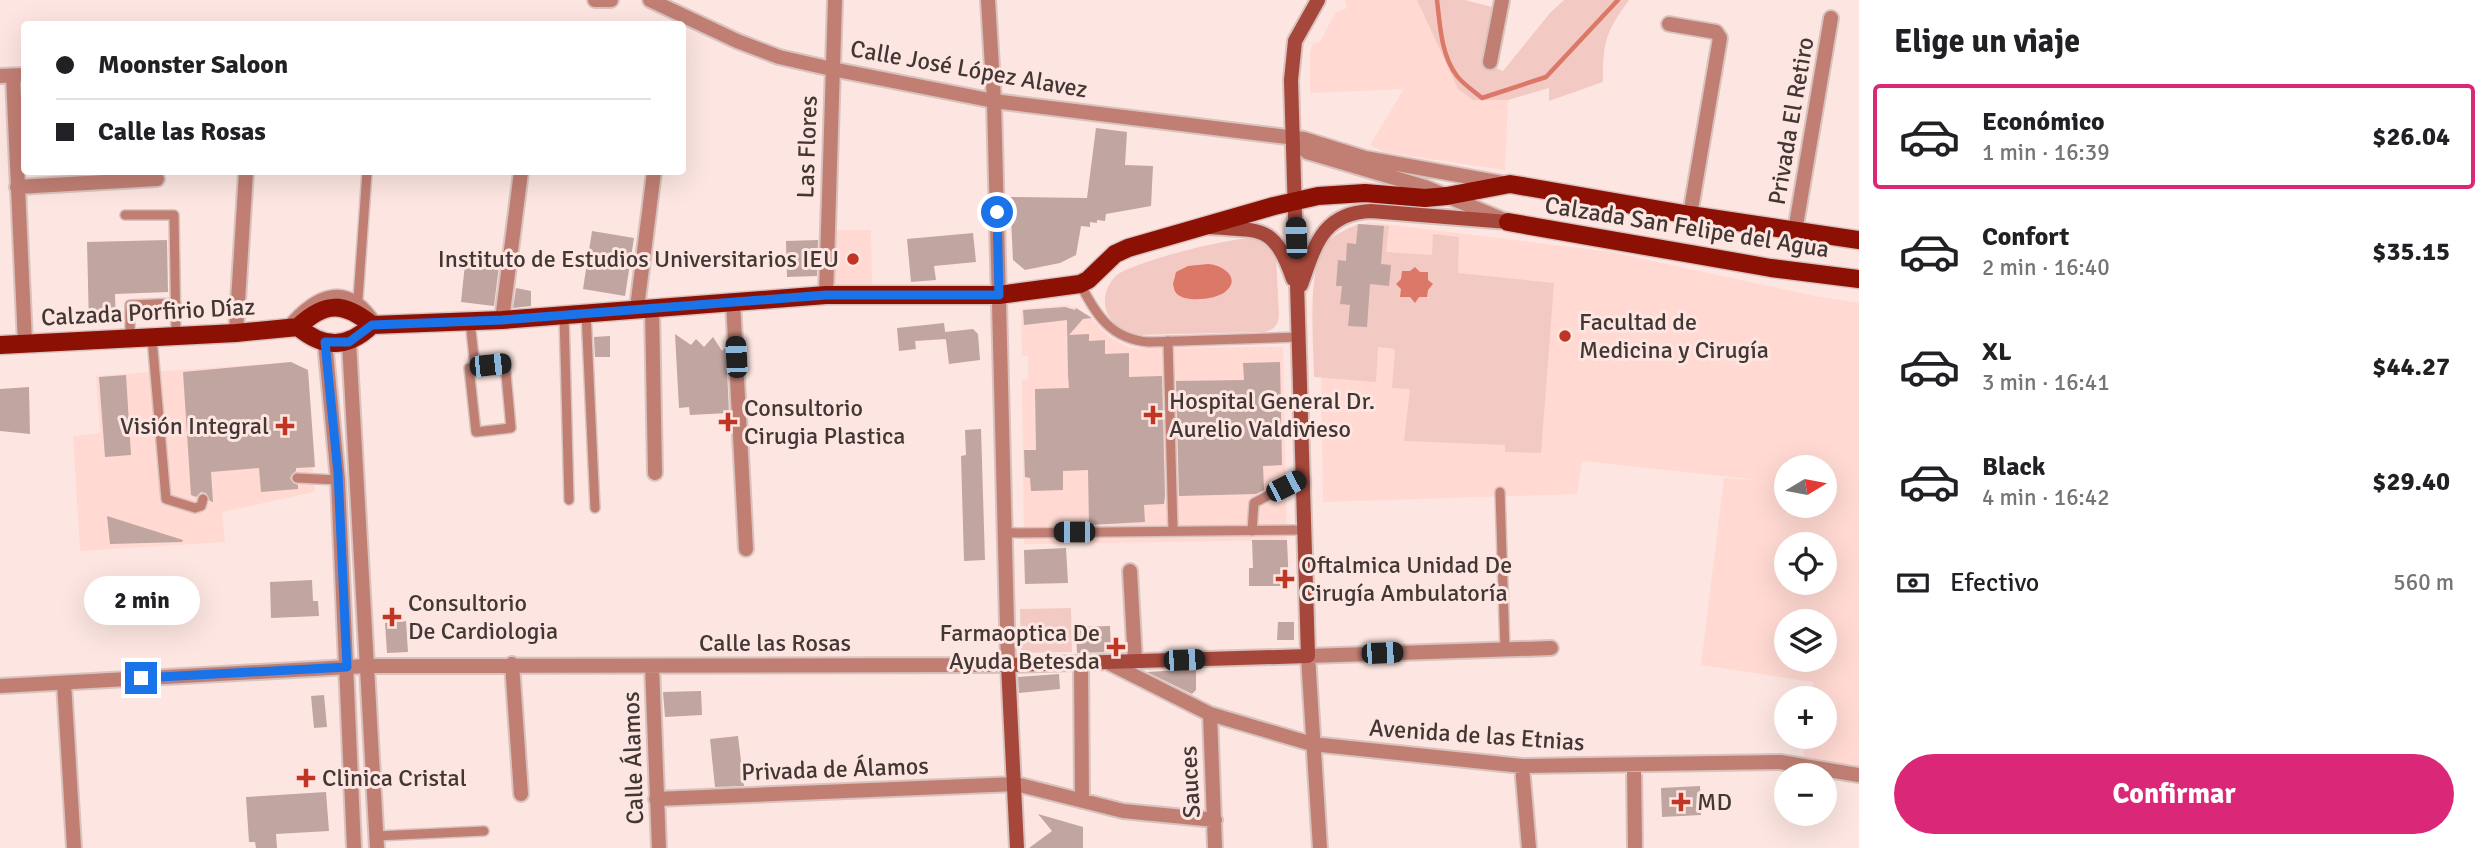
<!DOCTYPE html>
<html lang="es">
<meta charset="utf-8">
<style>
:root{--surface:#fff;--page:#f6f6f6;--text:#202124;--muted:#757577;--line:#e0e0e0;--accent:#db2777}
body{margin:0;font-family:Signika,sans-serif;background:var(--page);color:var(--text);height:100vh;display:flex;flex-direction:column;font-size:26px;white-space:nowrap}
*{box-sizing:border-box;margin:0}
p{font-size:23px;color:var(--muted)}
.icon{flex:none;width:38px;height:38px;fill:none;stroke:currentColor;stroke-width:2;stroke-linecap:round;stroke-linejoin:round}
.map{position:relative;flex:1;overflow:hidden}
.details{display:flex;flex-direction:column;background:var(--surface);width:630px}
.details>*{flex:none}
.hud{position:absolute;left:21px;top:21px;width:665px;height:154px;border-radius:7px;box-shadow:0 7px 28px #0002;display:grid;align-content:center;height:154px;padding:0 35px;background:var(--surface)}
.needle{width:46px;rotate:80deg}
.tools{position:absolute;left:1774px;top:455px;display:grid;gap:14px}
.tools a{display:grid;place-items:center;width:63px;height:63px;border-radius:50%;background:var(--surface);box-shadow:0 7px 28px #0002;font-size:35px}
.end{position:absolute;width:32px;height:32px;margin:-16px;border:9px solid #1a73e8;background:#fff;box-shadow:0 0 0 4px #fff}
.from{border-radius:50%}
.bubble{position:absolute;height:49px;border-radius:24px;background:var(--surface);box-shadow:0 7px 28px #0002;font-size:23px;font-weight:700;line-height:49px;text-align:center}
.car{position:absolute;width:21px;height:42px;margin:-21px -10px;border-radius:9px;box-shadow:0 0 5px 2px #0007;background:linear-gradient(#222 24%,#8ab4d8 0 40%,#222 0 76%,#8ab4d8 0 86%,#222 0)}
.hud b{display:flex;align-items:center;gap:24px;height:66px;font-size:26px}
.hud b+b{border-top:2px solid var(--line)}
.hud i{width:18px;height:18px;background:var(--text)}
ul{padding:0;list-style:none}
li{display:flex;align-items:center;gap:21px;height:105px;margin:0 14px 10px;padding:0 21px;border:4px solid transparent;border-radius:7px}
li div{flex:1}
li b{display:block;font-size:26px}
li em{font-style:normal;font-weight:700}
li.selected{border-color:var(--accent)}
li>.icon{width:63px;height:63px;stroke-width:1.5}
h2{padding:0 35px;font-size:32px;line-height:84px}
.pay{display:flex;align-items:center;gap:18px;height:77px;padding:0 35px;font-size:26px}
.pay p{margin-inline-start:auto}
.primary-button{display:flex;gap:14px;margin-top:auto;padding:14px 35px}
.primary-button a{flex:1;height:80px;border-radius:42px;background:var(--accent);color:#fff;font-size:28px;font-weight:700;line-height:80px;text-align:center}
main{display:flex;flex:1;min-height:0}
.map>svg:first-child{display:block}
.built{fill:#ffd9d2;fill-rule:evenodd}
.green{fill:#f2cac3}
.water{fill:#db7868}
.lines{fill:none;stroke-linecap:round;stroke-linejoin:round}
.stream{stroke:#db7868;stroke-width:4.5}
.building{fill:#c1a5a0}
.service-casing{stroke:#d8c3bf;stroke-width:12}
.minor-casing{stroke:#d8c3bf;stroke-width:18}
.tertiary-casing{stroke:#d8c3bf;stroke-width:18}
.secondary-casing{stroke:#d8c3bf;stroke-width:18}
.primary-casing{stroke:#d8c3bf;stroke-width:21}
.service{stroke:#c17f74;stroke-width:9}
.minor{stroke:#c17f74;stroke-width:14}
.tertiary{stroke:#c17f74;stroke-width:14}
.secondary{stroke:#a5473a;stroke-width:14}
.primary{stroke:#8d1005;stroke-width:18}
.route{stroke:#1a73e8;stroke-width:9}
.poi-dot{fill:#c13525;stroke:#fde6e1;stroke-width:2.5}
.labels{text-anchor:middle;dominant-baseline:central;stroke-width:6;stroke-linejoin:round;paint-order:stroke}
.street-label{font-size:24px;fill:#423735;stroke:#fde6e1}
.poi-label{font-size:24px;fill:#423735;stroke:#fde6e1;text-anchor:start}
</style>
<main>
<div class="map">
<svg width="1859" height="848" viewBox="0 0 1859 848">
<rect width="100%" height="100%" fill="#fde6e1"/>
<path class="built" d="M 1345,0 L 1417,0 L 1458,89 L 1473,100 L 1508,100 L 1505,170 L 1383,152 L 1370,145 L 1404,89 L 1310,93 L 1310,52 L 1313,43 L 1320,42 L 1335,13 L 1347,8 Z
M 1369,222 L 1611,252 L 1815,296 L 1859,303 L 1859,772 L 1803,763 L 1806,737 L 1825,737 L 1825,698 L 1811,698 L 1813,682 L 1701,665 L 1724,478 L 1769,481 L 1582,461 L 1577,494 L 1323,502 L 1321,369 L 1346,232 ZM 1787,467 L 1825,467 L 1825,506 L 1787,506 ZM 1787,544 L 1825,544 L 1825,583 L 1787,583 ZM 1787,621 L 1825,621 L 1825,660 L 1787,660 Z
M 833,230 L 871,230 L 872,288 L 835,288 Z
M 1066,305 L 1076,308 L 1085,316 L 1087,314 L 1109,337 L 1130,348 L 1283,347 L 1287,540 L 1024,544 L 1022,380 L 1028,379 L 1028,356 L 1022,356 L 1021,309 Z
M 292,362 L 300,432 L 309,432 L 315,492 L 222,512 L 225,542 L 80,551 L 73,436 L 100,433 L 96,376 Z"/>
<path class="green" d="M 1417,0 L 1465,0 L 1492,7 L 1483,62 L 1503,71 L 1550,13 L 1564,0 L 1629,0 C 1605,33 1603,42 1603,82 L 1549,101 L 1549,88 L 1508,100 L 1473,100 L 1458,89 Z
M 1358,224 L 1389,226 L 1386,252 L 1432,255 L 1433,234 L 1459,237 L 1458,273 L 1554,283 L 1541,453 L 1505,452 L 1505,445 L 1404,441 L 1410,389 L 1392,388 L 1395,349 L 1378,347 L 1376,382 L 1314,377 C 1314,347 1306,267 1326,244 C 1334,234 1347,229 1358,224 Z
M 1254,238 L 1268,243 L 1276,256 L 1279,315 C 1278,326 1274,330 1264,332 L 1134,335 C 1120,330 1107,320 1105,305 C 1104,294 1108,283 1117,275 C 1133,262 1231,237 1254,238 Z
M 1071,608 L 1072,652 L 1021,653 L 1020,609 Z"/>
<path class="water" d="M 1208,264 C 1223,265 1242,278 1225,292 C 1217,299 1186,303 1177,294 C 1174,291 1174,288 1173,284 L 1176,272 L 1188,266 Z
M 1415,267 L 1420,272 L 1428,272 L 1428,280 L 1433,284 L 1428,290 L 1427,297 L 1419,297 L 1415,303 L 1410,297 L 1400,297 L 1401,289 L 1396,284 L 1401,279 L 1402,271 L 1410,271 Z"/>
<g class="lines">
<path class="stream" d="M 1437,0 C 1440,25 1441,55 1457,76 C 1463,84 1474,91 1482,98 L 1546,77 L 1618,0"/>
</g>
<path class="building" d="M 1096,128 L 1127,132 L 1125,165 L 1153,166 L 1151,206 L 1106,214 L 1105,221 L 1097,220 L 1097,223 L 1090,222 L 1090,227 L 1081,226 L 1076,255 L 1060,263 L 1025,270 L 1013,260 L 1010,197 L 1087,198 Z
M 1358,224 L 1384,226 L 1381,264 L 1391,265 L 1389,286 L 1370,284 L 1367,327 L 1348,326 L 1350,305 L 1340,304 L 1342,286 L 1336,286 L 1338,260 L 1346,261 L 1347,243 L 1356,244 Z
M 592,231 L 634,238 L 625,296 L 583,289 Z
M 973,233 L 976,262 L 934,266 L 936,280 L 911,282 L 907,239 Z
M 167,240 L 168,292 L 115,294 L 116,324 L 89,325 L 87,242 Z
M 818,240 L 817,276 L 787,277 L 786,241 Z
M 466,254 L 500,258 L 494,306 L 461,302 Z
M 516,288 L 531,291 L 531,306 L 513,308 Z
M 1065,307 L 1075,310 L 1076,308 L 1092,318 L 1083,319 L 1069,335 L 1089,334 L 1089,341 L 1105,340 L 1105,354 L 1129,353 L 1129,377 L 1162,376 L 1165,496 L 1164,504 L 1144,505 L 1145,522 L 1089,525 L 1088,470 L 1063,471 L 1063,490 L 1031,491 L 1030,478 L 1025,477 L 1024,450 L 1036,450 L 1035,389 L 1069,388 L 1068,375 L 1067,320 L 1024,325 L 1023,310 Z
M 944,323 L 946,339 L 915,341 L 916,349 L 899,351 L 897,328 Z
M 973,329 L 978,334 L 980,360 L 949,364 L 945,332 Z
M 675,334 L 691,345 L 696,339 L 704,347 L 713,337 L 722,351 L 726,347 L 729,413 L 690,415 L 689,407 L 679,408 Z
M 610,336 L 610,357 L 595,357 L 594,337 Z
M 291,362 L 308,370 L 315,467 L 296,468 L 296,471 L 292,474 L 290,478 L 293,483 L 298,485 L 298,489 L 261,492 L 259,468 L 211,472 L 213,502 L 210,501 L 206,493 L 201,492 L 196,497 L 191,495 L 183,372 Z
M 1280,362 L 1282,465 L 1263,466 L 1264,490 L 1256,494 L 1179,496 L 1176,381 L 1244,380 L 1243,363 Z
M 126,375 L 131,455 L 105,457 L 99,377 Z
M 29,387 L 30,434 L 0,431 L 0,389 Z
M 981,429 L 985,560 L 964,561 L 961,456 L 966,455 L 965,430 Z
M 107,516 L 183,540 L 182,542 L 110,544 Z
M 1252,540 L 1287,540 L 1289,586 L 1249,586 L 1249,568 L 1253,568 Z
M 1066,548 L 1068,583 L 1025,584 L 1024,550 Z
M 312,580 L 313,601 L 318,601 L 319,616 L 271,618 L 270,582 Z
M 406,621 L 408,652 L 387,653 L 385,623 Z
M 1278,622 L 1294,622 L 1294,640 L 1277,640 Z
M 1110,626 L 1111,652 L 1077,653 L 1076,627 Z
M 1196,669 L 1196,690 L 1192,694 L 1147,672 Z
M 1059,674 L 1060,689 L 1019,693 L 1018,677 Z
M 701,691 L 702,715 L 665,717 L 663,692 Z
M 324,695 L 327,727 L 314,728 L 311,696 Z
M 738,736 L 744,786 L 715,787 L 710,739 Z
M 1700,786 L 1701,815 L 1662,817 L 1661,788 Z
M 326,792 L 329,831 L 276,834 L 277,848 L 256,848 L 255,842 L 249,842 L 246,797 Z
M 1038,814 L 1083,827 L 1083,848 L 1029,848 L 1052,831 Z"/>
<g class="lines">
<defs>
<path id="service" d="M 125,215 L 174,215 L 176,337
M 1080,284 C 1097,315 1110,339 1149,342 L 1299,337
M 358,299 L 367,172
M 586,312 L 595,508
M 564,314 L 569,500
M 470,321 L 475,367
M 286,327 C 316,291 348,278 377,323
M 152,338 L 166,499 L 195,508 L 201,506 L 203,499
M 130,339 L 130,305 L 176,303
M 1168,341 L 1173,531
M 505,363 L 511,428 L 476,432 L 469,368 Z
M 297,478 L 338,480
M 1500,492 L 1505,650
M 1252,531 L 1254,503 L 1303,477
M 1005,533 L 1304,530
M 376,836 L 484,831"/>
<path id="minor" d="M 595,0 L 611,0
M 1669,24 L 1716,32 L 1720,38 L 1690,215
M 1490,62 L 1502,0
M 0,76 L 24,75
M 13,76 L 25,343
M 17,187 L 157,179
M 1795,231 L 1831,18
M 826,295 L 835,0
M 733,302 L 746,549
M 652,307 L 655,473
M 637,308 L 654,172
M 502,320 L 521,172
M 236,333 L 246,172
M 1130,571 L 1135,661
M 1107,662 L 1210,714 L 1312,744 L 1522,766 L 1780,762 L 1859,775
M 1081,663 L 1082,800
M 512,664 L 521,794
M 652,666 L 659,848
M 64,683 L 74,848
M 0,686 L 367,666 L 1008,665 L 994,101 L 988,0
M 1210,714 L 1215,848
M 1522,766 L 1529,848
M 1634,766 L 1635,848
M 656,799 L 1016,784 L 1123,811 L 1215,820
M 1320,848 L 1308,656 L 1551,648"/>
<path id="tertiary" d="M 650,0 L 737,41 L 779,57 L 832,69 L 994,101 L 1304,139 L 1365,158 L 1502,183
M 1293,137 L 1307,152 L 1425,187 L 1504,220
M 325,342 L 338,480 L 354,848
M 349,342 L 377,848"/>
<path id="secondary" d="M 1208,227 C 1260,231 1274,223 1293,279
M 1301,285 C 1315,246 1322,213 1371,211 L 1508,222
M 1017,848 L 1008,665 L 1308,656 L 1291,80 L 1295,41 L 1318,0"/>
<path id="primary" d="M 1508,222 L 1771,268 L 1859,279
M 372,325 L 502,320 L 826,295 L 999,295 L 1080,284 L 1088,280 L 1115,254 L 1128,248 L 1274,206 L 1318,196 L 1365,193 L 1425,198 L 1447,196 L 1510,184 L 1690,215 L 1859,240
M 298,327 C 325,301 344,302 372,325
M 298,327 C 324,349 348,348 372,325
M 0,345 L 236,333 L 298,327"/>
</defs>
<use href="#service" class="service-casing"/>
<use href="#minor" class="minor-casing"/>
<use href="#tertiary" class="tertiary-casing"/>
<use href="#secondary" class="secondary-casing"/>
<use href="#primary" class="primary-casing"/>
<use href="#service" class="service"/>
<use href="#minor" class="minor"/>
<use href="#tertiary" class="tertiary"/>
<use href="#secondary" class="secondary"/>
<use href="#primary" class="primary"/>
</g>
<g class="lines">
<path class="route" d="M 141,678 L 347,667 L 338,473 L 325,342 L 349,342 L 372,325 L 502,320 L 826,295 L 999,295 L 997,212"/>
</g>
<g class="poi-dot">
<circle cx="853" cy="259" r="7"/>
<circle cx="1565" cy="336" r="7"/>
<path d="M1149.5 404.5h7v7h7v7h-7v7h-7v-7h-7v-7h7z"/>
<path d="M724.5 411.5h7v7h7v7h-7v7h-7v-7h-7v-7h7z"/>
<path d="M281.5 415.5h7v7h7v7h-7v7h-7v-7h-7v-7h7z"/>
<path d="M1281.5 568.5h7v7h7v7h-7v7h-7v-7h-7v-7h7z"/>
<path d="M388.5 606.5h7v7h7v7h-7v7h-7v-7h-7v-7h7z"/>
<path d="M1112.5 636.5h7v7h7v7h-7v7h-7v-7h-7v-7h7z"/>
<path d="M302.5 767.5h7v7h7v7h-7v7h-7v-7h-7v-7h7z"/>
<path d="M1677.5 791.5h7v7h7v7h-7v7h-7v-7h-7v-7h7z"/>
</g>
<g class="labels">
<g class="street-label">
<text transform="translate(969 69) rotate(10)">Calle José López Alavez</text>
<text transform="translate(1791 121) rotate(-80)">Privada El Retiro</text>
<text transform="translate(807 147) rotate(-88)">Las Flores</text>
<text transform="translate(1687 227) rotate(9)">Calzada San Felipe del Agua</text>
<text transform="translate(148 312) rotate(-3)">Calzada Porfirio Díaz</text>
<text x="775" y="643">Calle las Rosas</text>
<text transform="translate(1477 735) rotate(4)">Avenida de las Etnias</text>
<text transform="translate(633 758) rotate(-92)">Calle Álamos</text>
<text transform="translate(835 769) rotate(-2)">Privada de Álamos</text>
<text transform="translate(1190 782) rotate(-93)">Sauces</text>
</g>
<g class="poi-label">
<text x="839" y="259" text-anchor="end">Instituto de Estudios Universitarios IEU</text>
<text x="1579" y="322">Facultad de<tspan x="1579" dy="28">Medicina y Cirugía</tspan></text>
<text x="1169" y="401">Hospital General Dr.<tspan x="1169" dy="28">Aurelio Valdivieso</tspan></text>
<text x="744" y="408">Consultorio<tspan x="744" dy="28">Cirugia Plastica</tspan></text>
<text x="269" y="426" text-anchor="end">Visión Integral</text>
<text x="1301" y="565">Oftalmica Unidad De<tspan x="1301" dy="28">Cirugía Ambulatoría</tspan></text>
<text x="408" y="603">Consultorio<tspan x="408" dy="28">De Cardiologia</tspan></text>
<text x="1100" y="633" text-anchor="end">Farmaoptica De<tspan x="1100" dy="28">Ayuda Betesda</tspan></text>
<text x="322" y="778">Clinica Cristal</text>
<text x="1697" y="802">MD</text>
</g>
</g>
</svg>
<div class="tools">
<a><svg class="needle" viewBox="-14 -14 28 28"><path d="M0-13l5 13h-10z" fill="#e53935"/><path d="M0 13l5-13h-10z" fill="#757577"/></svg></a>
<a><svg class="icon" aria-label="locate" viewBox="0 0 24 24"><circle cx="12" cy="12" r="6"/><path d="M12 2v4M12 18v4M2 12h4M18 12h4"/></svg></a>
<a><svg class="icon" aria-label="layers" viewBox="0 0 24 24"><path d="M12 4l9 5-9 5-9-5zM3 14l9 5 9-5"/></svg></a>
<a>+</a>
<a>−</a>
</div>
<i class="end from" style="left:997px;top:212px"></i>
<i class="end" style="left:141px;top:678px"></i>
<div class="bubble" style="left:84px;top:576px;width:116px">2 min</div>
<i class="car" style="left:1296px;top:238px;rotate:358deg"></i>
<i class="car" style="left:736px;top:357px;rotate:357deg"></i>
<i class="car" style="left:490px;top:365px;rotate:84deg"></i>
<i class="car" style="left:1286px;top:486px;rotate:63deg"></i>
<i class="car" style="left:1074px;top:532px;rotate:270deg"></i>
<i class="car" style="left:1382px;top:653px;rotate:88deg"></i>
<i class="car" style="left:1184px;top:660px;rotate:88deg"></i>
<div class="hud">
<b><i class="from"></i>Moonster Saloon</b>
<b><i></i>Calle las Rosas</b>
</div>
</div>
<section class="details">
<h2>Elige un viaje</h2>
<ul>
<li class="selected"><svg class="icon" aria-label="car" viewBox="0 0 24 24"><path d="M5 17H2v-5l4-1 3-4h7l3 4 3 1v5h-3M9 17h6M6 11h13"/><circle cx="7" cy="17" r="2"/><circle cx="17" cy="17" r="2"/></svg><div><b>Económico</b><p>1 min · 16:39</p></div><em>$26.04</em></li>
<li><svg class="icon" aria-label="car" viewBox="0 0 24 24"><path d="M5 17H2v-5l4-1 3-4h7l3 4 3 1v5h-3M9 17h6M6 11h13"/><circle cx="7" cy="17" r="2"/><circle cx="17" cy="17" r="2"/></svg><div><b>Confort</b><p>2 min · 16:40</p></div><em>$35.15</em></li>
<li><svg class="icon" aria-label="car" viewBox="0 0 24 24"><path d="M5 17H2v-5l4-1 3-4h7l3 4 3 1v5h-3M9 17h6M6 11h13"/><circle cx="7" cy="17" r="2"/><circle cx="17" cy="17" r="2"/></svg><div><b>XL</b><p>3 min · 16:41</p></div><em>$44.27</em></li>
<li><svg class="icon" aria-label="car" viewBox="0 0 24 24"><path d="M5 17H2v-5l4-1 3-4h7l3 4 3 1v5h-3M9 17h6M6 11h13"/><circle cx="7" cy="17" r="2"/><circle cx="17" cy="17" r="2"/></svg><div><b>Black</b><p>4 min · 16:42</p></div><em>$29.40</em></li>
</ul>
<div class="pay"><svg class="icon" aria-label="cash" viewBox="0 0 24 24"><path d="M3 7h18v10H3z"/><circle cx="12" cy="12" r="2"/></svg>Efectivo<p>560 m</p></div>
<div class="primary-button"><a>Confirmar</a></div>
</section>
</main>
